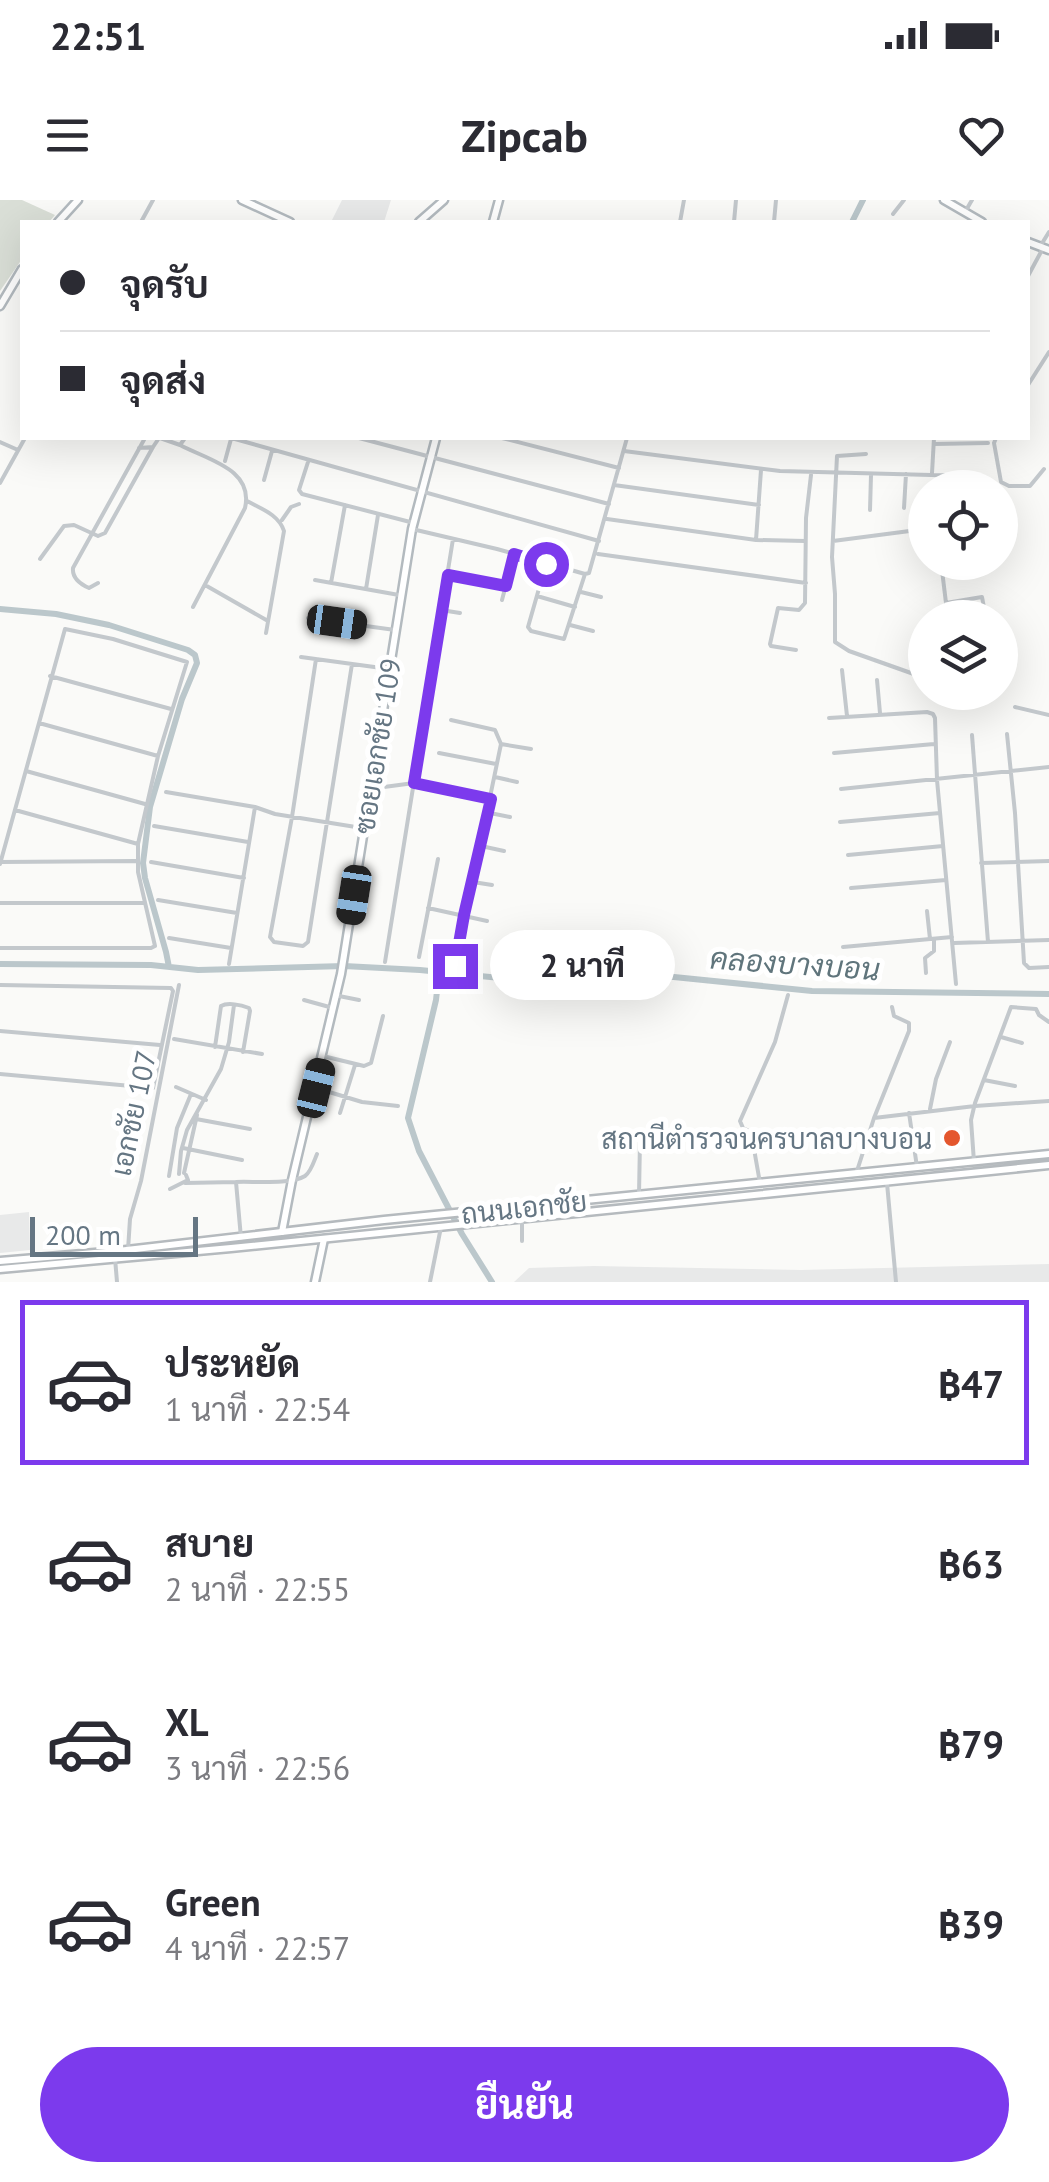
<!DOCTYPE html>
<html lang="th">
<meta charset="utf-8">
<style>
:root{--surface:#fff;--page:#f7f7f7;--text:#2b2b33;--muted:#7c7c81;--line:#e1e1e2;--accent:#7c3aed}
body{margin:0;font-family:"PT Sans",Sarabun,sans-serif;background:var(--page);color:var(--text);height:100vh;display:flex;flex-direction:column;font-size:38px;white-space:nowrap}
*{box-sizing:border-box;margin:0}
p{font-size:32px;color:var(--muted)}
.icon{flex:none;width:55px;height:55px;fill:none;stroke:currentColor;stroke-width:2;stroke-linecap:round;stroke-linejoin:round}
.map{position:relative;height:1082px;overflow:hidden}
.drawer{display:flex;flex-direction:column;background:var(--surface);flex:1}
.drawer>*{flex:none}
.guide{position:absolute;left:20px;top:20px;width:1010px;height:220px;border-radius:0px;box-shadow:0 10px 40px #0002;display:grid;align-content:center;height:220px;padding:0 40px;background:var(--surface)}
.fabs{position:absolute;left:908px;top:270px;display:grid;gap:20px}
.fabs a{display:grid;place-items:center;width:110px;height:110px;border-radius:50%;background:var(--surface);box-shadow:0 10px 40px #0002;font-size:50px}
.scale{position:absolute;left:30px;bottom:25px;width:168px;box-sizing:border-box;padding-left:10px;border:5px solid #657683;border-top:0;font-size:28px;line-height:35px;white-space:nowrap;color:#657683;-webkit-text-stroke:8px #fff;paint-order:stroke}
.end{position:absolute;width:45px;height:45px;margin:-22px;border:12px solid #7c3aed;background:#fff;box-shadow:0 0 0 5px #fff}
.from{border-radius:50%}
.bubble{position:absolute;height:70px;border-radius:35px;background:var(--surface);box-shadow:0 10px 40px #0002;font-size:32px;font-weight:700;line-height:70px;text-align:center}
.car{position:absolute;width:30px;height:60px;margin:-30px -15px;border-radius:12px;box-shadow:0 0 8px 2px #0007;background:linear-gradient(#222 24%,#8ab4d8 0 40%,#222 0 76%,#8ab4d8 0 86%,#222 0)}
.guide b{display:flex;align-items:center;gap:35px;height:95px;font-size:38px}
.guide b+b{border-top:2px solid var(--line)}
.guide i{width:25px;height:25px;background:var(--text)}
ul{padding:18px 0 0;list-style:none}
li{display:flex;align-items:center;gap:30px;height:165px;margin:0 20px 15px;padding:0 20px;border:5px solid transparent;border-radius:0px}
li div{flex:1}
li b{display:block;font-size:38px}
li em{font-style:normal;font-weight:700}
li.current{border-color:var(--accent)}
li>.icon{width:90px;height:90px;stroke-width:1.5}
.button{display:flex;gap:20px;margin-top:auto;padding:20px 40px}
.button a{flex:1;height:115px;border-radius:60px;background:var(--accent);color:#fff;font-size:40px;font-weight:700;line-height:115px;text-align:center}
.status{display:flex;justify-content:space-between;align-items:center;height:70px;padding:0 50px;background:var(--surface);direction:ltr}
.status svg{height:28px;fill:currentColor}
header{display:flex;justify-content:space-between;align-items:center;height:130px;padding:0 40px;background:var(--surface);font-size:45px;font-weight:700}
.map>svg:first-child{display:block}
.built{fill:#e8e9e9}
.green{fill:#dadfd7}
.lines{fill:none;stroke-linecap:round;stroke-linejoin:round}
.canal{stroke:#bbc7cb;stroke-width:6}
.secondary-casing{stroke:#b3babf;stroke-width:11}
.primary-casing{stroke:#b5babe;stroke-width:11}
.street{stroke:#c3c8cc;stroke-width:4}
.secondary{stroke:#fff;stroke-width:6}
.primary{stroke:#fff;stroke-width:6}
.route{stroke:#7c3aed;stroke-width:12}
.poi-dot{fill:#e4572e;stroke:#fff;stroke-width:4}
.labels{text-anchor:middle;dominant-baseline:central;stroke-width:10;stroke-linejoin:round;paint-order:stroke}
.street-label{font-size:28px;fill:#657683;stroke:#fff}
.poi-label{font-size:28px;fill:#657683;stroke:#fff;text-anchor:end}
.water-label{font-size:30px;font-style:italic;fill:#60757c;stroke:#fff}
</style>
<div class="status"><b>22:51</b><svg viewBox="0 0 49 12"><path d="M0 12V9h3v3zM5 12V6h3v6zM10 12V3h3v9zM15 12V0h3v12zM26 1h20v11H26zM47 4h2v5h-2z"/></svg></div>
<header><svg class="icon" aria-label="menu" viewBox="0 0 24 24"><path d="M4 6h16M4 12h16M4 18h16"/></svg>Zipcab<svg class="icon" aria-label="heart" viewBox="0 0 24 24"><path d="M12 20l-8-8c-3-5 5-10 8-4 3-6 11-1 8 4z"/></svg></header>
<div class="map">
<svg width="1049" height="1082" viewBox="0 0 1049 1082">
<rect width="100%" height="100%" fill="#fafaf8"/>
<path class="built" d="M 342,0 L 391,0 L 384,22 L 331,22 Z
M 29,1012 L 30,1050 L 0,1053 L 0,1015 Z
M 1049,1064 L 1049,1082 L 514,1082 L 529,1068 L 594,1066 L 801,1070 Z"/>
<path class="green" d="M 0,0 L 22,0 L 55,15 L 49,22 L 22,22 L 22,59 L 0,91 Z"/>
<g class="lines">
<path class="canal" d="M 852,22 L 863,0
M 0,409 L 56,414 L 109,425 L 188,450 L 195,455 L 197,463 L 182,499 L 150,607 L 143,663 L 145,678 L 166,752 L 169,767
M 0,764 L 151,765 L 198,770 L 344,766 L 420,770 L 541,782 L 664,776 L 812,791 L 1049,794
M 439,773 L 436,800 L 408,918 L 419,951 L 462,1034 L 492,1082"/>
<defs>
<path id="secondary" d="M 242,0 L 290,22
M 944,0 L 982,22
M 58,22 L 78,0
M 419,22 L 444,0
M 493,22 L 499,0
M 1028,42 L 1049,50
M 0,106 L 22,69
M 282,1032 L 292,980 L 341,774 L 412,329 L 436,238
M 315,1082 L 324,1039"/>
<path id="primary" d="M 0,1061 L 118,1051 L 384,1020 L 1049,954
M 0,1069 L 231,1048 L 1049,965"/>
</defs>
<use href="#secondary" class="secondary-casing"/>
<use href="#primary" class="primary-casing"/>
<path class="street" d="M 965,12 L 972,0
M 893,14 L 904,0
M 141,22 L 153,0
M 680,22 L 684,0
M 734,22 L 736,0
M 774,22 L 776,0
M 1041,45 L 1049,32
M 1028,76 L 1042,50
M 1028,185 L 1049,152
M 160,238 L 180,245 L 185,238
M 359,238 L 609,304
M 502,238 L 619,268
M 996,238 L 994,243 L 1001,282 L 1009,286 L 1030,286 L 1044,269
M 0,242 L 18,250
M 934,244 L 988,243
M 180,245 C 208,260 254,269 245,308 L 193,407
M 139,248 L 153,247 L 159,238
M 624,251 L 780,271 L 969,276 L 973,280 L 973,288
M 866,254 L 837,256 L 832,357 L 835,394 L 835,442 L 849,451 L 925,478
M 225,261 L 231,239 L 235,239 L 599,341
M 308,262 L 299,290 L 302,294 L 414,323
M 932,273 L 934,238
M 264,280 L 272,251
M 0,283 L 25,238
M 614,285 L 759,305
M 247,301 C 262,309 279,315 284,331 L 266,433
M 904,308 L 906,274
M 870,310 L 871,275
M 607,319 L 756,340 L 805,341
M 282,320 L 291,307 L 299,304
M 412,329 L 497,349 L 585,374 L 589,373 L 627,238
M 756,340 L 761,270
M 833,341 L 925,329
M 598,354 L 806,383
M 40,359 L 64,326 L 74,325 L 98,336 L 105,333 L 153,247
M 941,362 L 946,403 L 982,397 L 986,418
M 546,364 L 528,427 L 531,431 L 564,439 L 585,374
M 447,375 L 506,386
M 315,380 L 399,395
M 98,383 L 89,388 C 80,384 72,378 73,368 L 145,238
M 331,383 L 345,305
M 205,385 L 268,421
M 366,389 L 378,315
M 581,392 L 601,397
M 537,396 L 575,407
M 502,400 L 514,354
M 946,403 L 948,418
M 441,410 L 460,413
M 308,418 L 395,430
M 570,425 L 593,431
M 796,450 L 771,446 L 770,444 L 778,408 L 799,410 L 805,403 L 806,318 L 811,275
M 301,457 L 389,469
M 316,459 L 292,617 L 270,737 L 274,742 L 303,746 L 308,742 L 352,464
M 842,470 L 847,516
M 50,476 L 171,509
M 877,480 L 880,513
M 1015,507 L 1049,515
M 829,518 L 927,512 L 933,514 L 935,518 L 937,580 L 956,784
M 451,520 L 495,530 L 501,544 L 455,766
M 39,523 L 158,556
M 1007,534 L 1015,613 L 1024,763 L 1029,768 L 1049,767
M 972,535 L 988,742
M 501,544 L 531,549
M 439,553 L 496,564
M 834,553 L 934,544
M 26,571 L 145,604
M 495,577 L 517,582
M 371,584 L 384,587 L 414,583 L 490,598
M 841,589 L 1049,567
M 166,592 L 255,607 L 275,614 L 362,628
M 15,610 L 138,644
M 490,613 L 510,617
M 840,622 L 940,613
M 154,626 L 248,642
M 481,646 L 504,651
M 848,655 L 943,646
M 0,662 L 136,661
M 151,662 L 244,678
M 981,663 L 1049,661
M 0,664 L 65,429 L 113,439 L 187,462 L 158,556 L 138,644 L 138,672 L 155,746 L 151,748 L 0,748
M 473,682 L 492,685
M 851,688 L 946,680
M 158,700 L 237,713
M 0,703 L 145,703
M 428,708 L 487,721
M 927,711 L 930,739
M 169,738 L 231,748
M 954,743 L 1049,740
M 843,747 L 952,737
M 419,757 L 438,659
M 385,762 L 453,339
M 229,764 L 255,607
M 926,773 L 925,758 L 934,751 L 934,739
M 0,785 L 171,788 L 173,791 L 153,888 L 0,874
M 339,796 L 359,800
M 304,800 L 333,808
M 0,831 L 160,845
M 1001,837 L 1022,843
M 174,839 L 262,854
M 215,847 L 221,806 C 228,802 241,805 249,808 L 250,811 L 243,852
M 323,856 L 364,866 L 371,863 L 383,816
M 984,880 L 1015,886
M 176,887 L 206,900
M 316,888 L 362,902 L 398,906
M 930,909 L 936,879 L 950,842
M 340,913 L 355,865
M 909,913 L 917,967
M 874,918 L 975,906 L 1049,901
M 196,919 L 250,929
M 183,948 L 242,960
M 974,962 L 971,920 L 975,903 L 1011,807 L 1036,809 L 1039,815 L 1049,822
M 184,973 L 197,915
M 179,974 L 181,951 L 187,930 L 221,869 L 229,842 L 234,805
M 856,974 L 874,918 L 909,831 L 909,823 L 894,816 L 892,807
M 169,976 L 177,928 L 191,894
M 236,982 C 252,981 291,985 305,976 C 311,972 314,961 317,954
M 185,983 L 236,982 L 241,1038
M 760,983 L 751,932 L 743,928 L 740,921 L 775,842 L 788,795
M 887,983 L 896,1082
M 170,989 L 188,980 L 186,975
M 639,995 L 640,940
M 522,1019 L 522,1041
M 128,1050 L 130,1019 L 141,981 L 179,785
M 115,1058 L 117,1082
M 430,1082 L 441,1027"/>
<use href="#secondary" class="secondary"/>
<use href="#primary" class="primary"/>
</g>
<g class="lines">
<path class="route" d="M 455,766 L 464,715 L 491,599 L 414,583 L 448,375 L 506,386 L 514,354 L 546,364"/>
</g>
<circle class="poi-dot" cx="952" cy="938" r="10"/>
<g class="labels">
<g class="street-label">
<text transform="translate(377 546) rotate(-81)">ซอยเอกชัย 109</text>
<text transform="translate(133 913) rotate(-78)">เอกชัย 107</text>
<text transform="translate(524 1007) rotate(-6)">ถนนเอกชัย</text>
</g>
<g class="poi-label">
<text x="932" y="938">สถานีตำรวจนครบาลบางบอน</text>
</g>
<g class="water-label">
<text transform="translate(795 763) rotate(4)">คลองบางบอน</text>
</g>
</g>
</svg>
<div class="fabs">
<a><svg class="icon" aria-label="locate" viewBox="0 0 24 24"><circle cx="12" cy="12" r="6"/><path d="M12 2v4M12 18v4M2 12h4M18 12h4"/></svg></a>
<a><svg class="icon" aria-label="layers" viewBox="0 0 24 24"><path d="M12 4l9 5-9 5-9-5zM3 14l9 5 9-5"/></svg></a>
</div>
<div class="scale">200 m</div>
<i class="end from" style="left:546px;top:364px"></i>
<i class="end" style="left:455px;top:766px"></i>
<div class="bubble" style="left:490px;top:730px;width:185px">2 นาที</div>
<i class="car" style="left:337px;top:422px;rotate:98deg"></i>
<i class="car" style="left:354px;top:695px;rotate:189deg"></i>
<i class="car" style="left:316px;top:888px;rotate:14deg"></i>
<div class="guide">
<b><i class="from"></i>จุดรับ</b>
<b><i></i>จุดส่ง</b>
</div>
</div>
<section class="drawer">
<ul>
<li class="current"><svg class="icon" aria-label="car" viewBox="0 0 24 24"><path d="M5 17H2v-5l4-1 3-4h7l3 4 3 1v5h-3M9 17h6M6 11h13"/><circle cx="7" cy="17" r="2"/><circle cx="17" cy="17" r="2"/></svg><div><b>ประหยัด</b><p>1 นาที · 22:54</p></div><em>฿47</em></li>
<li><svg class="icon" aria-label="car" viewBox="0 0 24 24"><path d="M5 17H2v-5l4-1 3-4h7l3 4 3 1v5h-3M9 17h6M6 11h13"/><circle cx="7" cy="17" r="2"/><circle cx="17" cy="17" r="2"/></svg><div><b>สบาย</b><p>2 นาที · 22:55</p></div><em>฿63</em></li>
<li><svg class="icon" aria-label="car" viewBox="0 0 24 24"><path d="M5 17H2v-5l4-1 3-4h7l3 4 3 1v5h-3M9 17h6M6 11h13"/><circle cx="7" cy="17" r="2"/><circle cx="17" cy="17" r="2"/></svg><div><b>XL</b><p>3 นาที · 22:56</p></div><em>฿79</em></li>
<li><svg class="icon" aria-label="car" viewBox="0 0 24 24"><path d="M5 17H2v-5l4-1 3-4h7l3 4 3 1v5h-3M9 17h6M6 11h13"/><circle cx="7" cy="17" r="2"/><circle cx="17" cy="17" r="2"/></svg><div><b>Green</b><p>4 นาที · 22:57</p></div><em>฿39</em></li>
</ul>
<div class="button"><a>ยืนยัน</a></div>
</section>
